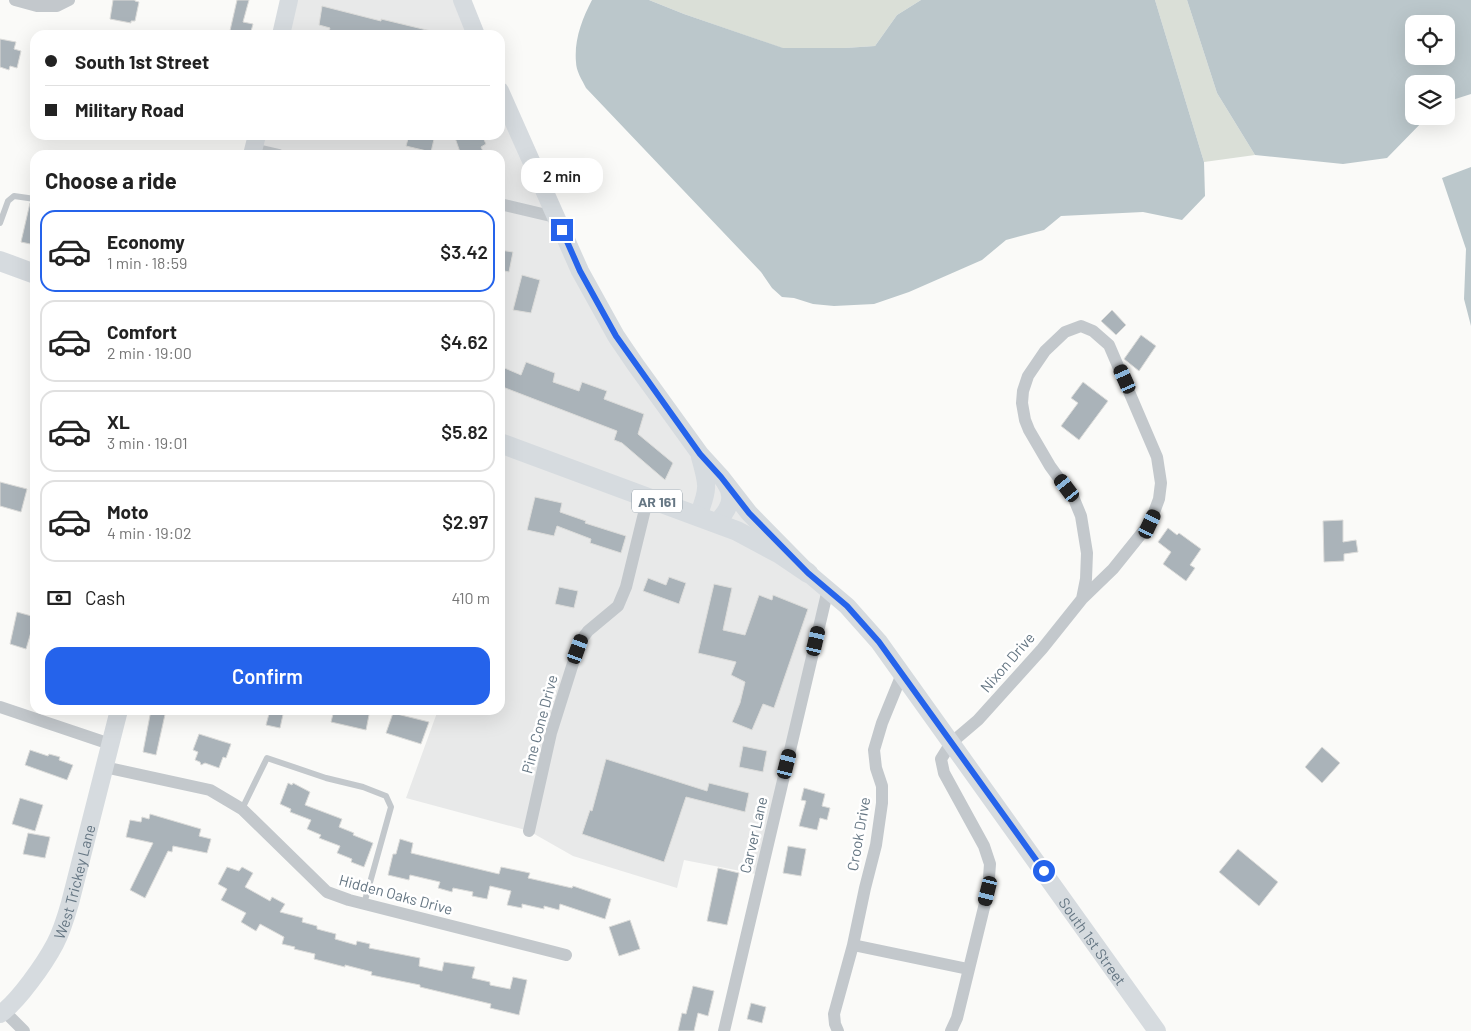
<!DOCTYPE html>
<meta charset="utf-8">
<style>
:root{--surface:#fff;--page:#f2f2f2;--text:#222;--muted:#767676;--line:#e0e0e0;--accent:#2563eb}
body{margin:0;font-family:Barlow,sans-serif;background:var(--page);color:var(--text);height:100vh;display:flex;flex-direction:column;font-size:19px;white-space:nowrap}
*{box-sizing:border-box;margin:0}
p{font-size:16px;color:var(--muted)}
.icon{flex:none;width:28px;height:28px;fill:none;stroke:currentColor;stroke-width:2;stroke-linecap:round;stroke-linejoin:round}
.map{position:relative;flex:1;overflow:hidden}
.details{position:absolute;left:30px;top:150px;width:475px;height:565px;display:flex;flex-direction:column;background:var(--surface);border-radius:15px;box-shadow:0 5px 20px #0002}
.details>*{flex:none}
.top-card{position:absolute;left:30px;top:30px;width:475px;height:110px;border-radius:15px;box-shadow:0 5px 20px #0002;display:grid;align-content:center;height:110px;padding:0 15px;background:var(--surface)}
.tools{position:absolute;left:1405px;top:15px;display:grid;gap:10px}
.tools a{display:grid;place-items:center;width:50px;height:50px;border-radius:10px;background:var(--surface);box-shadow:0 5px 20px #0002;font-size:25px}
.end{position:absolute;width:22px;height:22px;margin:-11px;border:6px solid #2563eb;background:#fff;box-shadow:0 0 0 2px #fff}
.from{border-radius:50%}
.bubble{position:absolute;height:35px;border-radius:15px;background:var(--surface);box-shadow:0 5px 20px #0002;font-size:16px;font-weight:600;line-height:35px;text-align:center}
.car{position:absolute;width:15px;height:30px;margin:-15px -8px;border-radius:6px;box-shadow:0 0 4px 1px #0007;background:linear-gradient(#222 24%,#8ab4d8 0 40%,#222 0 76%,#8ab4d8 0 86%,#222 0)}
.top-card b{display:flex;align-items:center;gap:18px;height:48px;font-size:19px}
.top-card b+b{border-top:1px solid var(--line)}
.top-card i{width:12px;height:12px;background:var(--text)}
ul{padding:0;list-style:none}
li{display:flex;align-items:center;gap:15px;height:82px;margin:0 10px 8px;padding:0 5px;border:2px solid var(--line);border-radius:15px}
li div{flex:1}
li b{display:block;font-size:19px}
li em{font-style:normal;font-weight:600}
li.active{border-color:var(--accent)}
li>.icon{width:45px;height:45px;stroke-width:1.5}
h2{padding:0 15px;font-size:22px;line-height:60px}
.pay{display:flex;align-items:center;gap:12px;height:55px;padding:0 15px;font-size:19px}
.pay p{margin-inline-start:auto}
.button{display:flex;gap:10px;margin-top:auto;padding:10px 15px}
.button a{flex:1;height:58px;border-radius:15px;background:var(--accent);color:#fff;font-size:20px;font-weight:600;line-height:58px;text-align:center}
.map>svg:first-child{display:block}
.built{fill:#e8e9e9}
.green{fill:#dadfd7}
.water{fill:#bbc7cb;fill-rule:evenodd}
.building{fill:#aab3b9;stroke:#dcdcda}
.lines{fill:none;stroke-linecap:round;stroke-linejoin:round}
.lane{stroke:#c3c8cc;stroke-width:6}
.street{stroke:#c3c8cc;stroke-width:12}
.secondary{stroke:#d6dbdf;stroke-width:18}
.primary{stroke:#d6dbdf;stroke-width:20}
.route{stroke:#2563eb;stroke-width:6}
.labels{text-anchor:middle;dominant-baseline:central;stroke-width:5;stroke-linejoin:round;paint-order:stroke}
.shield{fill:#fff;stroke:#939fa8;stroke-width:1}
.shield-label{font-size:14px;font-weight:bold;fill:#657683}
.street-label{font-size:15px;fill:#657683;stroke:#fff}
</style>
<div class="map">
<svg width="1471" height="1031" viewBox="0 0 1471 1031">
<rect width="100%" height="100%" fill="#fafaf8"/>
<path class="built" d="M 289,0 L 462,0 L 476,35 L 281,35 Z
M 500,90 L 580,271 L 700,454 L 828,589 L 761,875 L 684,860 L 677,888 L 573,856 L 529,831 L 406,798 L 438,710 L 500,710 L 500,155 L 252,155 L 257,135 L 500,135 Z"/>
<path class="green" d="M 649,0 L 921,0 L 897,15 L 875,46 L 845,48 L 782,48 L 684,14 Z
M 1155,0 L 1187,0 L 1217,93 L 1255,155 L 1204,162 Z"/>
<path class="water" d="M 592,0 L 649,0 L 684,14 L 783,48 L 845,48 L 875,46 L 897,15 L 921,0 L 1155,0 L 1204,162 L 1205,196 L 1182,220 L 1143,212 L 1061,216 L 1044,230 L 1006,240 L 982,260 L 909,292 L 874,304 L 834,306 L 813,304 L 794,298 L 782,297 L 772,288 L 761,272 L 586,88 C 582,80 576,71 576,62 C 574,40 582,19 592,0 Z
M 1187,0 L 1471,0 L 1471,94 L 1446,102 L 1446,84 L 1414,84 L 1414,116 L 1428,116 L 1387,158 L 1343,164 L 1255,155 L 1217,93 ZM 1414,24 L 1446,24 L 1446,56 L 1414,56 Z
M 1471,167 L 1471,326 L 1464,299 L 1466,249 L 1442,178 Z"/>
<path class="building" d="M 113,0 L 135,0 L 135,1 L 139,2 L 135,21 L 131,21 L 131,23 L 110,19 Z
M 237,0 L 249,0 L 243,22 L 253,24 L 250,35 L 229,35 Z
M 322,6 L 381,21 L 381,19 L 431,31 L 431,35 L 349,35 L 329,30 L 330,28 L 319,25 Z
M 0,39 L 16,42 L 14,49 L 21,51 L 17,68 L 10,66 L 9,70 L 0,67 Z
M 409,135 L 435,135 L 431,152 L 406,146 Z
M 454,135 L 482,135 L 486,144 L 481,147 L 485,155 L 461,155 Z
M 30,203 L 35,204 L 35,245 L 21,242 Z
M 500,250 L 513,252 L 509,272 L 500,270 Z
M 522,275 L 540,280 L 531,313 L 513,310 Z
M 1112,310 L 1126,325 L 1116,335 L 1101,321 Z
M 1141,335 L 1156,346 L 1139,371 L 1124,359 Z
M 526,362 L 555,373 L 553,382 L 579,391 L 582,382 L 607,391 L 604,399 L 644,414 L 638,434 L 673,463 L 665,480 L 622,443 L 614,440 L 617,431 L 500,386 L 500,366 L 521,375 Z
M 1083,382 L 1108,401 L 1079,440 L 1061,426 L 1078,403 L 1071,398 Z
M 0,482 L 27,489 L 21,512 L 0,506 Z
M 535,497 L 562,503 L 560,512 L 586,521 L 585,523 L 626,536 L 621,553 L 590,543 L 591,539 L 557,526 L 554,536 L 527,530 Z
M 1343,520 L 1343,542 L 1356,540 L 1358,552 L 1344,554 L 1344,561 L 1324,562 L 1323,521 Z
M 1168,528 L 1177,535 L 1179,533 L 1201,549 L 1190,565 L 1195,568 L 1186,581 L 1163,564 L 1171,552 L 1158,542 Z
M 669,577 L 686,583 L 679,604 L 643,591 L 648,578 L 666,585 Z
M 714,584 L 732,588 L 723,630 L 745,635 L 759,595 L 772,600 L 773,595 L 808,609 L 774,708 L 763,704 L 752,730 L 732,722 L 740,703 L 745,682 L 731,675 L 736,662 L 698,653 Z
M 559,587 L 578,591 L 574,608 L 555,604 Z
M 17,612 L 35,617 L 35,634 L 31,632 L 26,649 L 10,644 Z
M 151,710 L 166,710 L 156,755 L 143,752 Z
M 270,710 L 284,710 L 280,728 L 266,725 Z
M 334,710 L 370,710 L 366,730 L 331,722 Z
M 393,713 L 429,722 L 421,744 L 386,733 Z
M 199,734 L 231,744 L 226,758 L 223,757 L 219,768 L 205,763 L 201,765 L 200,762 L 195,760 L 198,752 L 193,750 Z
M 743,746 L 767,751 L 763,772 L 739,767 Z
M 1322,747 L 1340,763 L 1322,783 L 1305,767 Z
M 30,750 L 48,756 L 49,754 L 60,757 L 59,760 L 73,765 L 67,780 L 25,765 Z
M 606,759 L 707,791 L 709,783 L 749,793 L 745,812 L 686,797 L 664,862 L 582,834 L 590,810 L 592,811 Z
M 288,783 L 292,785 L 293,783 L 310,792 L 305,805 L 342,819 L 339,827 L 354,833 L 353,835 L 373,843 L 364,867 L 351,862 L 352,859 L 337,853 L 340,846 L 319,838 L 321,835 L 307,829 L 311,820 L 290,812 L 291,809 L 280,804 Z
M 804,788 L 825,794 L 822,806 L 830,808 L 827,820 L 820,818 L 817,830 L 799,826 L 806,801 L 801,800 Z
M 20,798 L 43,805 L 35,831 L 12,824 Z
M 150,814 L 201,829 L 199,836 L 211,839 L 207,853 L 173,846 L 172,852 L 168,851 L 145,898 L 130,890 L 153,843 L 126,837 L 130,820 L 141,822 L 142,817 L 149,819 Z
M 28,833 L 50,837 L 45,858 L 23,854 Z
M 400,839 L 413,843 L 411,853 L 499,874 L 501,867 L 530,873 L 528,878 L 572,888 L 573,886 L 611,899 L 605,919 L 560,904 L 559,910 L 544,906 L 544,909 L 522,904 L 522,908 L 507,905 L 511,891 L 490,886 L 487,899 L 472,896 L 473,892 L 453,888 L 452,892 L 438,888 L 440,882 L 410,875 L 409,880 L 388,875 L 393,854 L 396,854 Z
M 788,846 L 806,849 L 801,876 L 783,873 Z
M 1238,849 L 1278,882 L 1259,906 L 1219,872 Z
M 227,867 L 239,871 L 242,867 L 253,873 L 245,887 L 270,901 L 272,897 L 285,904 L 280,912 L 303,918 L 302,922 L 317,926 L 317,929 L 336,934 L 335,939 L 356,945 L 357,941 L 370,944 L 369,948 L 420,958 L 419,966 L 442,971 L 444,962 L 475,967 L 472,978 L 490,982 L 490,985 L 510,989 L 513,977 L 527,980 L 519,1015 L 490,1008 L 491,1004 L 420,987 L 420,985 L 371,975 L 372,972 L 345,965 L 345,967 L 314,959 L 315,954 L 294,949 L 295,947 L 282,944 L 284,937 L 260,924 L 256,931 L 241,922 L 246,913 L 221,900 L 227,889 L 218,884 Z
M 718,868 L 739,873 L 727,925 L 707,921 Z
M 630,920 L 640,949 L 619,956 L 609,927 Z
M 693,986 L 714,991 L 708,1016 L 698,1013 L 694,1031 L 678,1031 L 682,1013 L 686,1014 Z
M 751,1003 L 766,1007 L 762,1023 L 747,1019 Z"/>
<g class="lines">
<path class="lane" d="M 0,223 L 8,201 L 14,196 L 35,199
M 242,809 L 267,758 L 326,778 L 363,787 L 386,796 L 391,807 L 364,904"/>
<path class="street" d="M 15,0 L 37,6 L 57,6 L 69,0
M 253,149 L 279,155
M 500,204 L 555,217
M 0,707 L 110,744
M 104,767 L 210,790 L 242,809 L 327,892 L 349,900 L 566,955
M 529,831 L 551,733 L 574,660 L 582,639 L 588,631 L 618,606 L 626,587 L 648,497
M 853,945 L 968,969
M 4,1011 L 24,1031
M 724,1031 L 828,589
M 838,1031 L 835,1024 L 834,1014 L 853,945 L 865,888 L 876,845 L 882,803 L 882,786 L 876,768 L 874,750 L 882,723 L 902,674
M 951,1031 L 957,1018 L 988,891 L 990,864 L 984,846 L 944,773 L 941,759 L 951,743 L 978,720 L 1042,649 L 1082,599 L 1086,579 L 1087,553 L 1081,516 L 1074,499 L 1050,466 L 1029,430 L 1025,420 L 1022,403 L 1023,391 L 1028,376 L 1045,351 L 1065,332 L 1081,326 L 1093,331 L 1109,345 L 1157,457 L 1161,483 L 1159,499 L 1150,523 L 1113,569 L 1082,599"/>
<g class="secondary">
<path d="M 462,0 L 476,35"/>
<path d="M 281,35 L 289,0"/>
<path id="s1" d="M 500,91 L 580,271 L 616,336 L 635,364 L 700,454 L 721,477 L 749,513 L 808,573 L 847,606 L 879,642 L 1157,1031"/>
<path d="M 252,155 L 257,135"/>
<path d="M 698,516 C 709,489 708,485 700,457"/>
<path d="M 716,523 C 727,512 736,499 726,484"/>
<path id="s2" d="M 0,1014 C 18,1002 45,963 55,944 C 62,931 66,917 70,903 L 119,710"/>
</g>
<path class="primary" d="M 0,261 L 35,274
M 500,443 L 737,531 L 780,554 L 808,573"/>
</g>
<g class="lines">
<path class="route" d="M 562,230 L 580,271 L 616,336 L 700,454 L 721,477 L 749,513 L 808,573 L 847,606 L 879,642 L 1044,871"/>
</g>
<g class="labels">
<rect class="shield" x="632" y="489.5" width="50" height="23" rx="4"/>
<g class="shield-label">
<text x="657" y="501">AR 161</text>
</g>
<g class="street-label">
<text transform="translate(1007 662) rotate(-49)">Nixon Drive</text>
<text transform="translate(539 724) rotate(-75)">Pine Cone Drive</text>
<text transform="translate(858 834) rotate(-80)">Crook Drive</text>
<text transform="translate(753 835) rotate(-77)">Carver Lane</text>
<text stroke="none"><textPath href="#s2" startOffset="155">West Trickey Lane</textPath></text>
<text transform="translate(396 894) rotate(15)">Hidden Oaks Drive</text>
<text stroke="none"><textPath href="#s1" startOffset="1044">South 1st Street</textPath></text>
</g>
</g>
</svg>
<div class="tools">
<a><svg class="icon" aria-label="locate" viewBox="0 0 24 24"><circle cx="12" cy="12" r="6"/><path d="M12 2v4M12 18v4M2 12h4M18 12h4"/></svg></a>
<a><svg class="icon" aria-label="layers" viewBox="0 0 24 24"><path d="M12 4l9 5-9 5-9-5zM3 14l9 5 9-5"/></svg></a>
</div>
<i class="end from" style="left:1044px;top:871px"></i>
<i class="end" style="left:562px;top:230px"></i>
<div class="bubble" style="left:521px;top:158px;width:82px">2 min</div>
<i class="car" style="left:1125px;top:379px;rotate:336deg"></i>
<i class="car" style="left:1067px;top:488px;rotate:323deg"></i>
<i class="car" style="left:1150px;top:524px;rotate:25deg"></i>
<i class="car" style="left:816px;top:641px;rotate:13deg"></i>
<i class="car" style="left:578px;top:649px;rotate:20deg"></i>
<i class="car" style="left:787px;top:764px;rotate:14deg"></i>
<i class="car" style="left:988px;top:891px;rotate:194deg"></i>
<div class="top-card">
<b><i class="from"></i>South 1st Street</b>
<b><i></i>Military Road</b>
</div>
<section class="details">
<h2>Choose a ride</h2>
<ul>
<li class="active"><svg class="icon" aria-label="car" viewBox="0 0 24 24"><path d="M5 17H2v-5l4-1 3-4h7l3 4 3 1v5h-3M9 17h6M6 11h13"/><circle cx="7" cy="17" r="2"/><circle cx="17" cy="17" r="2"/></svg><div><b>Economy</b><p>1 min · 18:59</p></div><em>$3.42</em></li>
<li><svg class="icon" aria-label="car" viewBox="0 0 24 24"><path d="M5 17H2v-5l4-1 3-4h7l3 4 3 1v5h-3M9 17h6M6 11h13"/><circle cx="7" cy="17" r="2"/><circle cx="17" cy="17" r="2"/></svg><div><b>Comfort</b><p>2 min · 19:00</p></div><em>$4.62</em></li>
<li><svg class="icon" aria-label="car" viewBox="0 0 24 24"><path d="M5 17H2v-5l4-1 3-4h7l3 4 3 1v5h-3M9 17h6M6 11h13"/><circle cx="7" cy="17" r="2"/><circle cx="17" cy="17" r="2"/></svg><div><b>XL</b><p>3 min · 19:01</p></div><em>$5.82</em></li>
<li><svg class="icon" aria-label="car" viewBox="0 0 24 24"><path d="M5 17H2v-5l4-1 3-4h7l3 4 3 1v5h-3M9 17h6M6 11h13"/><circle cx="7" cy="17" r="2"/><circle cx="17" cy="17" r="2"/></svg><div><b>Moto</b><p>4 min · 19:02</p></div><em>$2.97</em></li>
</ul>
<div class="pay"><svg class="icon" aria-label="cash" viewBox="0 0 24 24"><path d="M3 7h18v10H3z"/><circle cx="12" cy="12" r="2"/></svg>Cash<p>410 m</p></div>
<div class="button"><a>Confirm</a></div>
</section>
</div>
